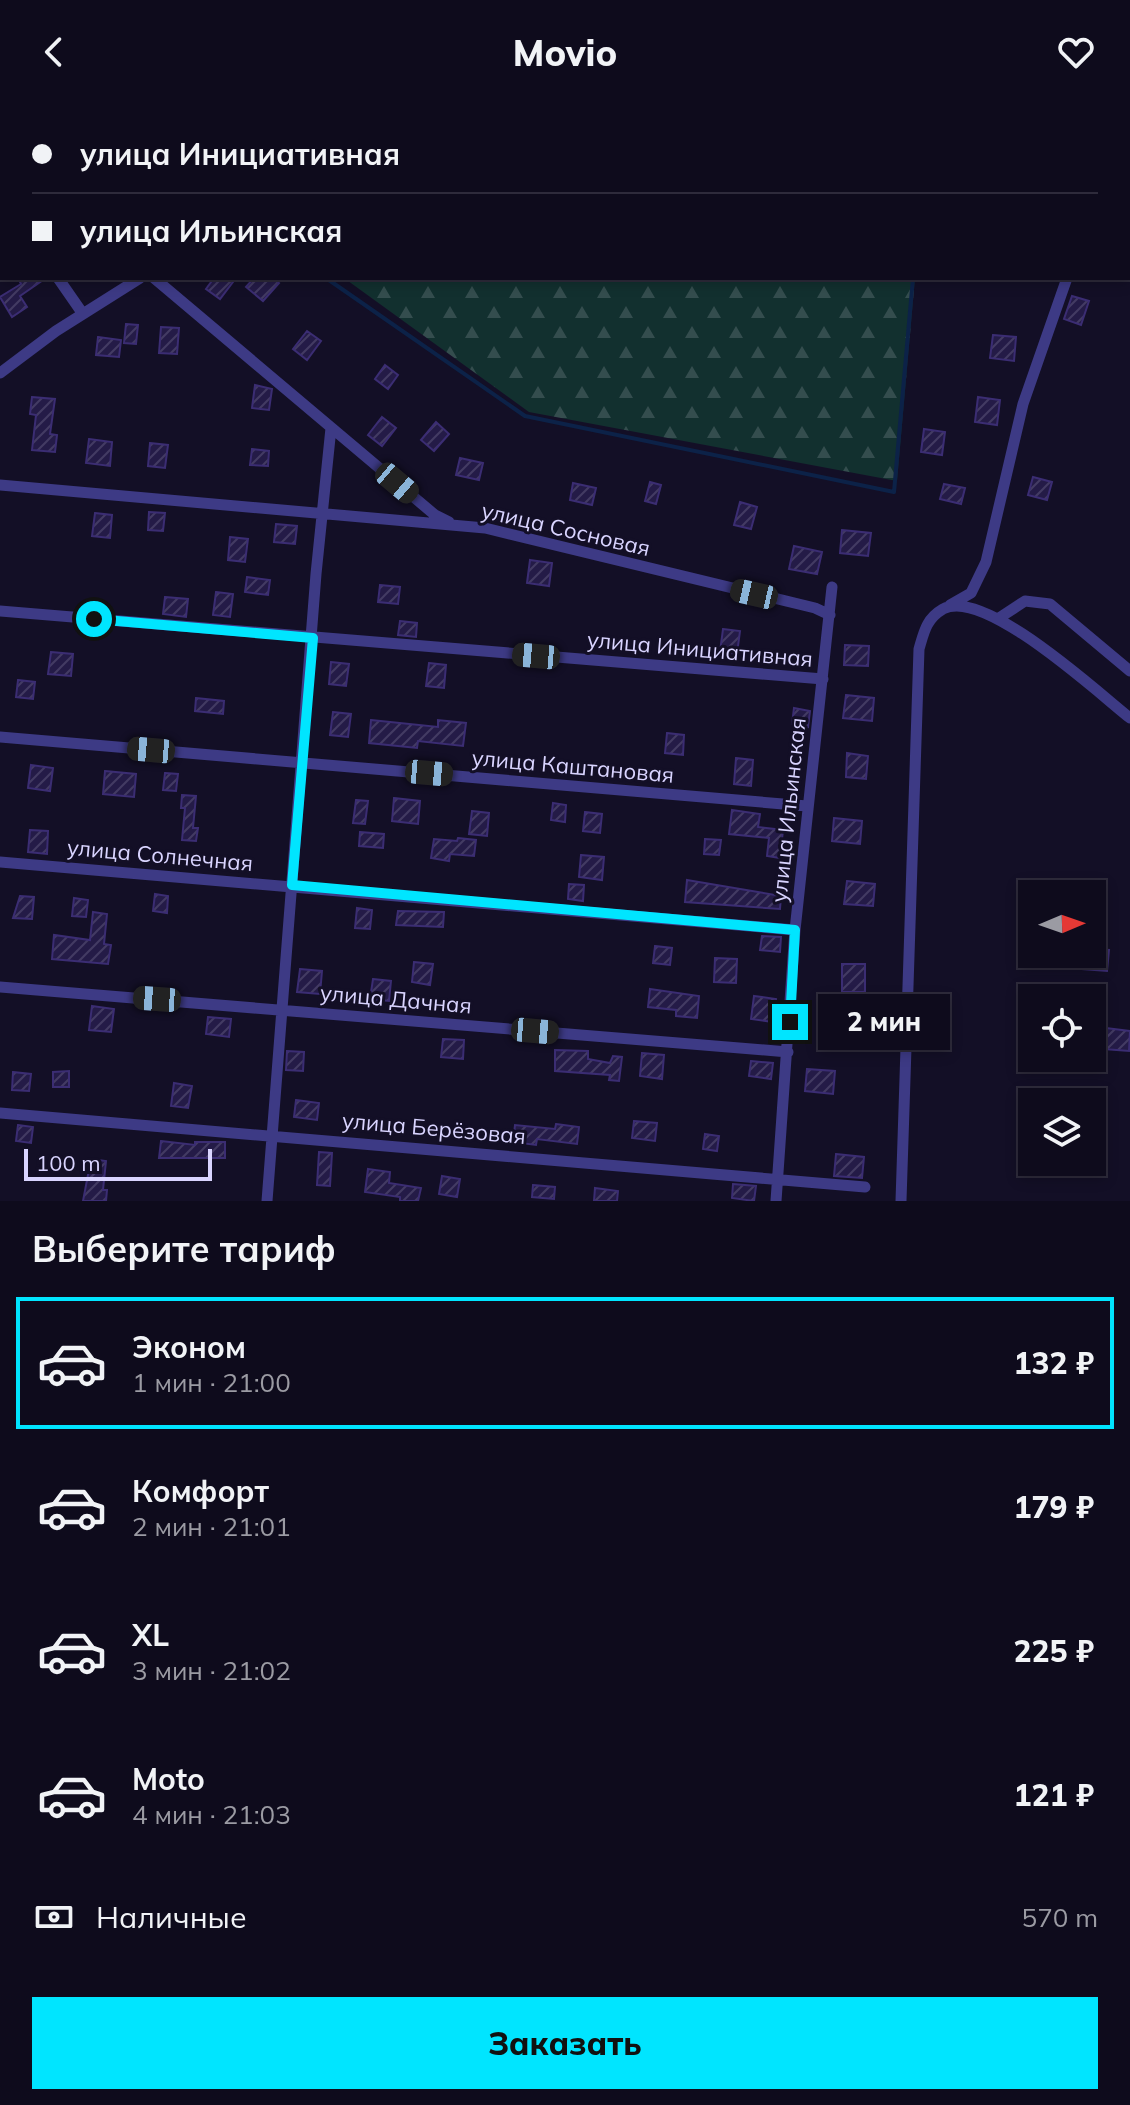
<!DOCTYPE html>
<html lang="ru">
<meta charset="utf-8">
<style>
:root{--surface:#0e0b1c;--page:#1c1929;--text:#f1f3f6;--muted:#9b9ba3;--line:#2e2b3b;--accent:#00e5ff}
body{margin:0;font-family:Mulish,sans-serif;background:var(--page);color:var(--text);height:100vh;display:flex;flex-direction:column;font-size:30px;white-space:nowrap}
*{box-sizing:border-box;margin:0}
p{font-size:26px;color:var(--muted)}
.icon{flex:none;width:44px;height:44px;fill:none;stroke:currentColor;stroke-width:2;stroke-linecap:round;stroke-linejoin:round}
.map{position:relative;height:1097px;overflow:hidden}
.drawer{display:flex;flex-direction:column;background:var(--surface);flex:1}
.drawer>*{flex:none}
.guide{position:absolute;left:0px;top:0px;width:1130px;height:176px;box-shadow:0 4px 12px #0003,0 0 0 2px var(--line);display:grid;align-content:center;height:176px;padding:0 32px;background:var(--surface)}
.needle{width:52px;rotate:88deg}
.buttons{position:absolute;left:1018px;top:776px;display:grid;gap:16px}
.buttons a{display:grid;place-items:center;width:88px;height:88px;border-radius:0px;background:var(--surface);box-shadow:0 4px 12px #0003,0 0 0 2px var(--line);font-size:40px}
.scale{position:absolute;left:24px;bottom:20px;width:188px;box-sizing:border-box;padding-left:8px;border:4px solid #d9d4ff;border-top:0;font-size:22px;line-height:28px;white-space:nowrap;color:#d9d4ff;-webkit-text-stroke:6px #130f26;paint-order:stroke}
.end{position:absolute;width:36px;height:36px;margin:-18px;border:10px solid #00e5ff;background:#111;box-shadow:0 0 0 4px #111}
.from{border-radius:50%}
.bubble{position:absolute;height:56px;border-radius:0px;background:var(--surface);box-shadow:0 4px 12px #0003,0 0 0 2px var(--line);font-size:26px;font-weight:800;line-height:56px;text-align:center}
.car{position:absolute;width:24px;height:48px;margin:-24px -12px;border-radius:10px;box-shadow:0 0 6px 2px #0007;background:linear-gradient(#222 24%,#8ab4d8 0 40%,#222 0 76%,#8ab4d8 0 86%,#222 0)}
.guide b{display:flex;align-items:center;gap:28px;height:76px;font-size:30px}
.guide b+b{border-top:2px solid var(--line)}
.guide i{width:20px;height:20px;background:var(--text)}
ul{padding:0;list-style:none}
li{display:flex;align-items:center;gap:24px;height:132px;margin:0 16px 12px;padding:0 16px;border:4px solid transparent;border-radius:0px}
li div{flex:1}
li b{display:block;font-size:30px}
li em{font-style:normal;font-weight:800}
li.active{border-color:var(--accent)}
li>.icon{width:72px;height:72px;stroke-width:1.5}
h2{padding:0 32px;font-size:36px;line-height:96px}
.pay{display:flex;align-items:center;gap:20px;height:88px;padding:0 32px;font-size:30px}
.pay p{margin-inline-start:auto}
.cta{display:flex;gap:16px;margin-top:auto;padding:16px 32px}
.cta a{flex:1;height:92px;border-radius:0px;background:var(--accent);color:#111;font-size:32px;font-weight:800;line-height:92px;text-align:center}
header{display:flex;justify-content:space-between;align-items:center;height:104px;padding:0 32px;background:var(--surface);font-size:36px;font-weight:800}
.map>svg:first-child{display:block}
.forest{fill:url(#forest-firs)}
.lines{fill:none;stroke-linecap:round;stroke-linejoin:round}
.stream{stroke:#0c2248;stroke-width:4}
.building{fill:url(#building-hatch);stroke:#3b2d73;stroke-width:2}
.minor{stroke:#3d3a85;stroke-width:11}
.route{stroke:#00e5ff;stroke-width:10}
.labels{text-anchor:middle;dominant-baseline:central;stroke-width:6;stroke-linejoin:round;paint-order:stroke}
.street-label{font-size:22px;fill:#d9d4ff;stroke:#130f26}
</style>
<header><svg class="icon" aria-label="back" viewBox="0 0 24 24"><path d="M15 5l-7 7 7 7"/></svg>Movio<svg class="icon" aria-label="heart" viewBox="0 0 24 24"><path d="M12 20l-8-8c-3-5 5-10 8-4 3-6 11-1 8 4z"/></svg></header>
<div class="map">
<svg width="1130" height="1097" viewBox="0 0 1130 1097">
<defs>
<pattern id="forest-firs" width="22" height="20" patternUnits="userSpaceOnUse" patternTransform="scale(2)"><rect width="22" height="20" fill="#12302f"/><path d="M5 1l3.5 6h-7zM16 11l3.5 6h-7z" fill="#344d4e"/></pattern>
<pattern id="building-hatch" width="6" height="6" patternUnits="userSpaceOnUse" patternTransform="scale(2)"><rect width="6" height="6" fill="#241b47"/><path d="M-1 1l2-2M0 6l6-6M5 7l2-2" fill="none" stroke="#433b63"/></pattern>
</defs>
<rect width="100%" height="100%" fill="#130f26"/>
<path class="forest" d="M 0,0 L 162,0 L 2,2 L 0,78 Z
M 258,0 L 930,0 L 259,2 Z
M 344,174 L 915,174 L 897,377 L 529,308 Z"/>
<g class="lines">
<path class="stream" d="M 928,2 L 929,0
M 0,93 L 2,91
M 326,174 L 525,312 L 894,388 L 913,174"/>
</g>
<path class="building" d="M 18,174 L 46,174 L 20,192 L 27,203 L 12,213 L 0,193 L 21,180 Z
M 214,174 L 236,174 L 220,195 L 206,185 Z
M 254,174 L 273,174 L 279,179 L 263,197 L 246,183 Z
M 1072,192 L 1089,197 L 1081,221 L 1064,215 Z
M 126,220 L 138,221 L 136,240 L 124,239 Z
M 161,223 L 179,224 L 177,250 L 159,249 Z
M 307,227 L 321,237 L 307,256 L 293,245 Z
M 993,231 L 1016,233 L 1014,257 L 990,254 Z
M 98,233 L 121,236 L 119,253 L 96,251 Z
M 385,261 L 398,271 L 388,285 L 375,275 Z
M 255,281 L 272,285 L 269,306 L 252,304 Z
M 32,293 L 55,295 L 50,330 L 57,331 L 55,348 L 32,346 L 36,311 L 30,310 Z
M 978,293 L 1000,296 L 997,321 L 975,318 Z
M 382,313 L 396,324 L 382,342 L 368,331 Z
M 436,318 L 449,330 L 434,347 L 421,336 Z
M 924,325 L 945,328 L 942,351 L 921,348 Z
M 89,335 L 112,338 L 110,362 L 86,359 Z
M 150,339 L 168,341 L 165,364 L 148,362 Z
M 252,345 L 269,347 L 268,362 L 250,361 Z
M 460,354 L 483,359 L 479,376 L 456,371 Z
M 1033,373 L 1052,378 L 1047,396 L 1028,391 Z
M 650,378 L 661,381 L 656,400 L 645,397 Z
M 573,379 L 596,384 L 592,401 L 570,396 Z
M 944,380 L 965,384 L 961,400 L 940,395 Z
M 740,398 L 757,403 L 751,425 L 734,421 Z
M 149,408 L 165,409 L 163,427 L 148,426 Z
M 95,409 L 112,411 L 110,434 L 92,432 Z
M 276,420 L 297,422 L 295,440 L 274,438 Z
M 842,426 L 871,429 L 868,452 L 840,449 Z
M 230,433 L 248,435 L 245,458 L 228,456 Z
M 794,442 L 822,448 L 817,470 L 789,465 Z
M 530,456 L 552,459 L 549,482 L 527,479 Z
M 247,473 L 270,476 L 268,491 L 245,488 Z
M 380,481 L 400,483 L 398,500 L 378,498 Z
M 216,488 L 233,490 L 230,513 L 213,511 Z
M 165,493 L 188,495 L 186,513 L 163,510 Z
M 400,517 L 417,519 L 416,533 L 398,531 Z
M 723,525 L 740,527 L 737,550 L 720,548 Z
M 845,541 L 869,542 L 868,562 L 844,561 Z
M 51,548 L 73,550 L 71,572 L 48,570 Z
M 331,558 L 349,560 L 346,582 L 329,580 Z
M 429,559 L 446,561 L 444,584 L 426,582 Z
M 18,576 L 35,578 L 33,595 L 16,593 Z
M 846,591 L 874,594 L 872,617 L 843,614 Z
M 196,594 L 224,597 L 223,610 L 195,607 Z
M 794,604 L 810,607 L 808,623 L 792,620 Z
M 333,608 L 351,610 L 348,633 L 330,631 Z
M 371,616 L 438,623 L 438,616 L 466,619 L 463,642 L 418,637 L 417,644 L 369,639 Z
M 667,629 L 684,631 L 683,651 L 665,649 Z
M 847,649 L 868,652 L 866,675 L 846,673 Z
M 736,654 L 753,656 L 751,682 L 734,680 Z
M 31,661 L 53,664 L 50,687 L 28,684 Z
M 105,667 L 136,670 L 134,693 L 103,690 Z
M 165,669 L 178,670 L 176,687 L 163,686 Z
M 182,691 L 196,692 L 193,724 L 198,724 L 196,737 L 182,736 L 185,704 L 181,704 Z
M 394,694 L 420,697 L 418,720 L 392,717 Z
M 356,696 L 368,697 L 365,720 L 353,719 Z
M 553,699 L 566,701 L 565,718 L 551,716 Z
M 732,706 L 760,710 L 758,723 L 783,726 L 780,754 L 767,752 L 769,734 L 729,730 Z
M 472,707 L 489,709 L 487,732 L 469,730 Z
M 585,708 L 602,710 L 600,729 L 583,727 Z
M 834,714 L 862,717 L 860,740 L 832,737 Z
M 30,726 L 48,727 L 47,750 L 28,748 Z
M 360,728 L 384,730 L 383,744 L 359,742 Z
M 458,734 L 476,736 L 474,752 L 450,750 L 449,757 L 431,754 L 434,735 L 457,737 Z
M 705,735 L 721,736 L 719,751 L 704,750 Z
M 581,751 L 604,753 L 602,776 L 579,773 Z
M 687,776 L 781,792 L 780,805 L 685,798 Z
M 847,777 L 875,780 L 873,802 L 844,800 Z
M 569,780 L 584,781 L 583,797 L 568,795 Z
M 155,790 L 168,792 L 167,809 L 153,807 Z
M 20,792 L 34,793 L 32,815 L 13,814 Z
M 74,794 L 88,796 L 86,813 L 72,812 Z
M 357,804 L 372,806 L 370,825 L 355,824 Z
M 398,807 L 444,808 L 443,823 L 396,821 Z
M 93,808 L 107,810 L 104,840 L 111,841 L 108,860 L 52,855 L 54,831 L 90,836 Z
M 762,832 L 781,833 L 780,848 L 760,846 Z
M 655,842 L 672,844 L 670,861 L 653,859 Z
M 1092,845 L 1109,846 L 1107,867 L 1069,864 L 1070,850 L 1092,850 Z
M 715,854 L 737,855 L 736,879 L 714,878 Z
M 414,858 L 433,860 L 430,881 L 412,878 Z
M 842,860 L 865,860 L 865,888 L 842,888 Z
M 300,865 L 322,867 L 320,890 L 297,888 Z
M 373,875 L 391,877 L 389,897 L 370,895 Z
M 650,885 L 699,892 L 697,914 L 676,912 L 676,906 L 648,903 Z
M 754,892 L 776,895 L 773,918 L 751,915 Z
M 92,902 L 114,905 L 111,928 L 89,926 Z
M 208,913 L 231,915 L 229,933 L 206,930 Z
M 1106,924 L 1130,927 L 1129,947 L 1104,945 Z
M 443,935 L 464,936 L 463,955 L 441,953 Z
M 555,946 L 588,947 L 588,955 L 610,959 L 613,952 L 622,953 L 619,977 L 609,976 L 610,971 L 555,967 Z
M 287,947 L 304,948 L 303,967 L 286,966 Z
M 642,949 L 664,951 L 662,975 L 640,972 Z
M 751,957 L 773,959 L 771,975 L 749,972 Z
M 807,965 L 835,967 L 833,990 L 805,987 Z
M 69,967 L 69,983 L 53,983 L 53,968 Z
M 13,968 L 31,970 L 29,987 L 12,986 Z
M 174,979 L 192,982 L 188,1004 L 171,1002 Z
M 296,996 L 319,999 L 317,1016 L 294,1013 Z
M 634,1017 L 657,1019 L 655,1037 L 632,1034 Z
M 556,1020 L 579,1023 L 577,1040 L 537,1035 L 536,1041 L 513,1038 L 515,1021 L 555,1025 Z
M 18,1021 L 33,1023 L 31,1039 L 16,1037 Z
M 705,1030 L 719,1032 L 717,1047 L 703,1045 Z
M 161,1037 L 195,1041 L 195,1038 L 225,1038 L 225,1054 L 159,1054 Z
M 319,1048 L 332,1049 L 330,1082 L 317,1081 Z
M 836,1050 L 864,1053 L 862,1074 L 834,1072 Z
M 91,1055 L 106,1057 L 103,1086 L 107,1086 L 106,1097 L 83,1097 Z
M 368,1065 L 390,1068 L 389,1079 L 421,1084 L 418,1097 L 400,1097 L 400,1093 L 365,1088 Z
M 442,1072 L 460,1075 L 457,1093 L 439,1090 Z
M 733,1080 L 756,1082 L 754,1097 L 732,1094 Z
M 533,1081 L 555,1083 L 554,1095 L 532,1093 Z
M 595,1084 L 618,1087 L 617,1097 L 594,1097 Z"/>
<g class="lines">
<path class="minor" d="M 1128,119 L 1130,115
M 58,174 L 83,210
M 154,174 L 435,411 L 449,418
M 0,269 L 56,227 L 140,174
M 0,381 L 485,424 L 815,504 L 830,511
M 950,501 L 971,489 L 986,458 L 1023,300 L 1067,174
M 0,507 L 823,575
M 999,514 L 1025,497 L 1050,500 L 1130,567
M 0,633 L 807,702
M 0,758 L 795,826
M 0,883 L 788,948
M 0,1009 L 865,1083
M 267,1097 L 316,470 L 331,324
M 776,1097 L 795,826 L 832,483
M 901,1097 L 919,545 C 924,528 926,515 943,505 C 984,483 1097,588 1130,614"/>
</g>
<g class="lines">
<path class="route" d="M 94,515 L 313,534 L 292,781 L 795,826 L 790,918"/>
</g>
<g class="labels">
<g class="street-label">
<text transform="translate(566 425) rotate(13)">улица Сосновая</text>
<text transform="translate(700 545) rotate(5)">улица Инициативная</text>
<text transform="translate(573 662) rotate(5)">улица Каштановая</text>
<text transform="translate(788 706) rotate(-84)">улица Ильинская</text>
<text transform="translate(160 751) rotate(5)">улица Солнечная</text>
<text transform="translate(396 895) rotate(5)">улица Дачная</text>
<text transform="translate(434 1024) rotate(5)">улица Берёзовая</text>
</g>
</g>
</svg>
<div class="buttons">
<a><svg class="needle" viewBox="-14 -14 28 28"><path d="M0-13l5 13h-10z" fill="#e53935"/><path d="M0 13l5-13h-10z" fill="#9b9ba3"/></svg></a>
<a><svg class="icon" aria-label="locate" viewBox="0 0 24 24"><circle cx="12" cy="12" r="6"/><path d="M12 2v4M12 18v4M2 12h4M18 12h4"/></svg></a>
<a><svg class="icon" aria-label="layers" viewBox="0 0 24 24"><path d="M12 4l9 5-9 5-9-5zM3 14l9 5 9-5"/></svg></a>
</div>
<div class="scale">100 m</div>
<i class="end from" style="left:94px;top:515px"></i>
<i class="end" style="left:790px;top:918px"></i>
<div class="bubble" style="left:818px;top:890px;width:132px">2 мин</div>
<i class="car" style="left:397px;top:379px;rotate:130deg"></i>
<i class="car" style="left:754px;top:490px;rotate:283deg"></i>
<i class="car" style="left:536px;top:552px;rotate:275deg"></i>
<i class="car" style="left:151px;top:646px;rotate:275deg"></i>
<i class="car" style="left:429px;top:669px;rotate:95deg"></i>
<i class="car" style="left:157px;top:895px;rotate:274deg"></i>
<i class="car" style="left:535px;top:927px;rotate:95deg"></i>
<div class="guide">
<b><i class="from"></i>улица Инициативная</b>
<b><i></i>улица Ильинская</b>
</div>
</div>
<section class="drawer">
<h2>Выберите тариф</h2>
<ul>
<li class="active"><svg class="icon" aria-label="car" viewBox="0 0 24 24"><path d="M5 17H2v-5l4-1 3-4h7l3 4 3 1v5h-3M9 17h6M6 11h13"/><circle cx="7" cy="17" r="2"/><circle cx="17" cy="17" r="2"/></svg><div><b>Эконом</b><p>1 мин · 21:00</p></div><em>132 ₽</em></li>
<li><svg class="icon" aria-label="car" viewBox="0 0 24 24"><path d="M5 17H2v-5l4-1 3-4h7l3 4 3 1v5h-3M9 17h6M6 11h13"/><circle cx="7" cy="17" r="2"/><circle cx="17" cy="17" r="2"/></svg><div><b>Комфорт</b><p>2 мин · 21:01</p></div><em>179 ₽</em></li>
<li><svg class="icon" aria-label="car" viewBox="0 0 24 24"><path d="M5 17H2v-5l4-1 3-4h7l3 4 3 1v5h-3M9 17h6M6 11h13"/><circle cx="7" cy="17" r="2"/><circle cx="17" cy="17" r="2"/></svg><div><b>XL</b><p>3 мин · 21:02</p></div><em>225 ₽</em></li>
<li><svg class="icon" aria-label="car" viewBox="0 0 24 24"><path d="M5 17H2v-5l4-1 3-4h7l3 4 3 1v5h-3M9 17h6M6 11h13"/><circle cx="7" cy="17" r="2"/><circle cx="17" cy="17" r="2"/></svg><div><b>Moto</b><p>4 мин · 21:03</p></div><em>121 ₽</em></li>
</ul>
<div class="pay"><svg class="icon" aria-label="cash" viewBox="0 0 24 24"><path d="M3 7h18v10H3z"/><circle cx="12" cy="12" r="2"/></svg>Наличные<p>570 m</p></div>
<div class="cta"><a>Заказать</a></div>
</section>
